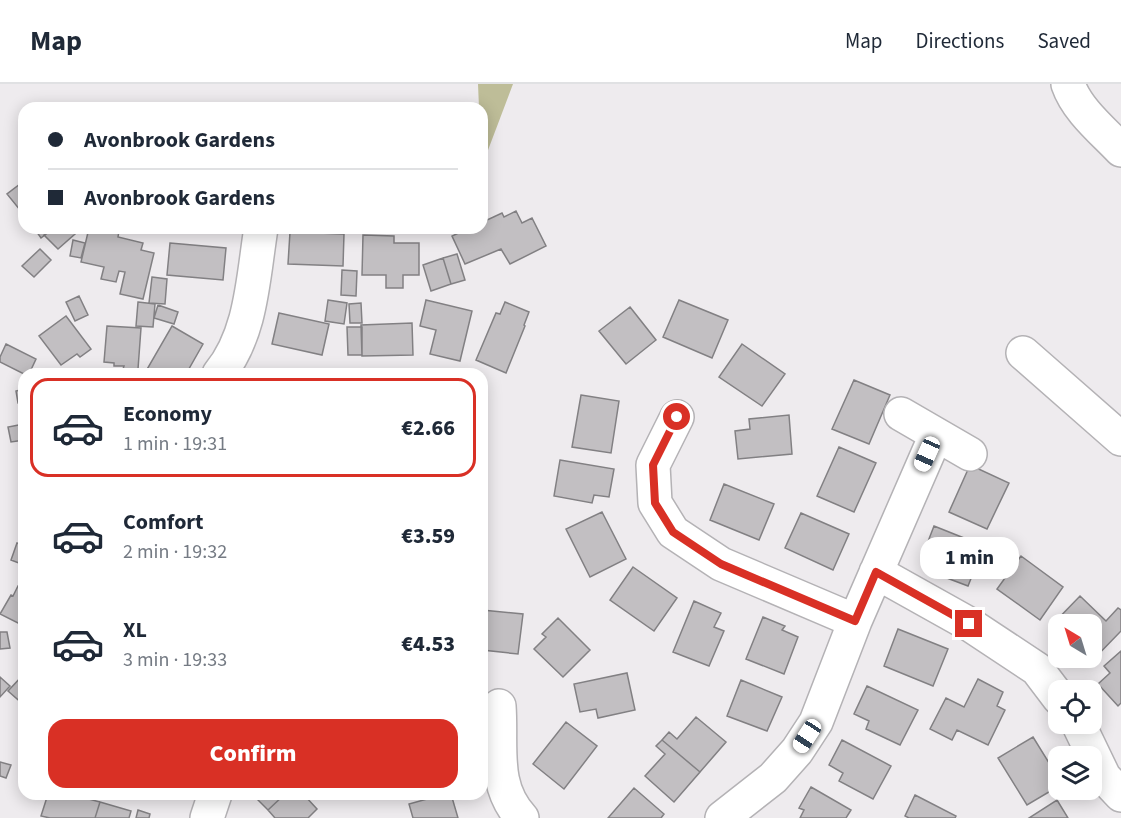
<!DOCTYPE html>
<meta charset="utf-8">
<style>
:root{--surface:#fff;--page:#f6f6f7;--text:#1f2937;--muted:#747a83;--line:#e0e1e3;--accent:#d93025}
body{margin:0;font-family:"Source Sans 3",sans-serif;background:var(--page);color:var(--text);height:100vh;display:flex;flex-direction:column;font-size:22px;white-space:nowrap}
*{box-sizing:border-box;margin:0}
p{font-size:20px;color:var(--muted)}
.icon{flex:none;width:33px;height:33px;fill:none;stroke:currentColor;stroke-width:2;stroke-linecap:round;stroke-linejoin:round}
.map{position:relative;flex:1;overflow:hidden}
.details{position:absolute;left:18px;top:284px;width:470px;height:432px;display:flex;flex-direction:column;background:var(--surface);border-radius:18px;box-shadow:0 3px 15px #0003}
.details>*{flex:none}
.banner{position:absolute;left:18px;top:18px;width:470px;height:132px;border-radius:18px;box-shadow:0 3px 15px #0003;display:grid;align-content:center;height:132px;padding:0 30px;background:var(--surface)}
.needle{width:39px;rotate:322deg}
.buttons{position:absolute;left:1048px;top:530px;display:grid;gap:12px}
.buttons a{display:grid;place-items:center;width:54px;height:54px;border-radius:12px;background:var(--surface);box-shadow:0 3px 15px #0003;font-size:30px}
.end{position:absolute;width:27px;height:27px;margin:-14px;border:8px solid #d93025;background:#fff;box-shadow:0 0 0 3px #fff}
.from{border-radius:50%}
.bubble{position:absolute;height:42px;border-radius:18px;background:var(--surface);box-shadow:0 3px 15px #0003;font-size:20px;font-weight:800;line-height:42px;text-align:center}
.car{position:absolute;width:18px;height:36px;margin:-18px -9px;border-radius:8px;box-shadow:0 0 4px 2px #0007;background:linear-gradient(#fff 24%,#345 0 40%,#fff 0 76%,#345 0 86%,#fff 0)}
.banner b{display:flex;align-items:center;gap:21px;height:57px;font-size:22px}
.banner b+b{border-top:2px solid var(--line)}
.banner i{width:15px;height:15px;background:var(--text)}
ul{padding:10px 0 0;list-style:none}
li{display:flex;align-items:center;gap:18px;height:99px;margin:0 12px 9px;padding:0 18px;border:3px solid transparent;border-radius:18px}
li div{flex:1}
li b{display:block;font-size:22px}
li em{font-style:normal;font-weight:800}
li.current{border-color:var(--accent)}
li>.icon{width:54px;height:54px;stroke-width:1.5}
.cta{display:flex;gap:12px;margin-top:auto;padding:12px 30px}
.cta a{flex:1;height:69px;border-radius:18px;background:var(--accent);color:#fff;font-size:24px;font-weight:800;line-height:69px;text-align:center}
header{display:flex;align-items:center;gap:36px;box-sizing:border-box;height:84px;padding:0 30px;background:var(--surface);border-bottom:2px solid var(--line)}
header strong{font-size:28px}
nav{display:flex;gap:33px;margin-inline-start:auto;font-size:21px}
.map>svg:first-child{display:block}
.green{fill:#bebd98}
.building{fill:#c2bfc2;stroke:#828083;stroke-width:1.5}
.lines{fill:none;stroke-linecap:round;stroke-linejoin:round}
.minor-casing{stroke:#b4b2b5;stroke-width:36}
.minor{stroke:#fff;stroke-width:33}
.route{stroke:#d93025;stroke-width:8}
</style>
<header>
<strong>Map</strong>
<nav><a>Map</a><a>Directions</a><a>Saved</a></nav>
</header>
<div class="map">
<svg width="1121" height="734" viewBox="0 0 1121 734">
<rect width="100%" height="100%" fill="#eeebee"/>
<path class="green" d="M 478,0 L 513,0 L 482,82 L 482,24 L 479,24 Z"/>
<path class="building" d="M 24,97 L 24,131 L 7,110 Z
M 516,127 L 522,139 L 532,134 L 546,162 L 510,180 L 501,165 L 465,180 L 452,152 L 469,144 L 482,144 L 482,131 L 485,137 L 502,129 L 504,133 Z
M 34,144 L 54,144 L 41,154 Z
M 54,144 L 68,144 L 75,150 L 58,165 L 44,151 Z
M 89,144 L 108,144 L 119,147 L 118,153 L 143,159 L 141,166 L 154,169 L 143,215 L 120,210 L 125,188 L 119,187 L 116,198 L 101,195 L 104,183 L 81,178 Z
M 290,148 L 344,150 L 343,182 L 288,180 Z
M 363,151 L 394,152 L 394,159 L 419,159 L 419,191 L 403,191 L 403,204 L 386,204 L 386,191 L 362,191 Z
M 73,156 L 85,159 L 81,174 L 70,172 Z
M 170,159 L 226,164 L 223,196 L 167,191 Z
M 40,165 L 51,176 L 34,193 L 22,182 Z
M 457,170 L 465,196 L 451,200 L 443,174 Z
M 443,174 L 451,200 L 431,207 L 423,181 Z
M 342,186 L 357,187 L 356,212 L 341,211 Z
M 152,193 L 167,195 L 165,220 L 149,219 Z
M 79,212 L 88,231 L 75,237 L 66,218 Z
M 328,216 L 347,219 L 344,240 L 325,237 Z
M 426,216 L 472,227 L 460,277 L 430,270 L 436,246 L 420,242 Z
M 679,216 L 728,236 L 712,274 L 663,253 Z
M 138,218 L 155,220 L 153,243 L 136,242 Z
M 505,218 L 529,228 L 524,241 L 525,242 L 506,289 L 476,276 L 496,229 L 500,230 Z
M 361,219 L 362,239 L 350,239 L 349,220 Z
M 158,221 L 178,228 L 174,240 L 154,234 Z
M 630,223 L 656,256 L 626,280 L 599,247 Z
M 279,229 L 329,240 L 322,271 L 272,260 Z
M 66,232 L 91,265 L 80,273 L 77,270 L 61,281 L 39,252 Z
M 412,239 L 413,271 L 362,272 L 361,241 Z
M 107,242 L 141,244 L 138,285 L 123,285 L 124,282 L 114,282 L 114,279 L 104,278 Z
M 172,242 L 203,260 L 186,290 L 150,290 L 146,287 Z
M 347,243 L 362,243 L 362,271 L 348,271 Z
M 6,260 L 36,275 L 29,290 L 24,290 L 0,278 L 0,273 Z
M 742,260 L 785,290 L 762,322 L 719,293 Z
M 854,296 L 890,311 L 869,360 L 832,345 Z
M 24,305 L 24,318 L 18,319 L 16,307 Z
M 581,311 L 619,317 L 611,369 L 572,363 Z
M 789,331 L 792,370 L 738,375 L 735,347 L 750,345 L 749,335 Z
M 24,340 L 24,356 L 11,358 L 8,343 Z
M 839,363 L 876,379 L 854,428 L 817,412 Z
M 560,376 L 614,385 L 609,413 L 594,411 L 592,419 L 554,412 Z
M 970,381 L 1009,399 L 987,445 L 949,428 Z
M 724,400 L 774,420 L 759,456 L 710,436 Z
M 602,428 L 626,475 L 590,493 L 566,445 Z
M 801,429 L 849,450 L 833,486 L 785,464 Z
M 934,442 L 984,462 L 968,502 L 931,488 L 935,478 L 922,473 Z
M 17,459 L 24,461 L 24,481 L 11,476 Z
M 1021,472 L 1063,503 L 1040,536 L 997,505 Z
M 633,483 L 677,514 L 654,547 L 610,516 Z
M 18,502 L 24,505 L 24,542 L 0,530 L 11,511 L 13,512 Z
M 1080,512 L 1106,537 L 1118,524 L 1121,526 L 1121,547 L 1091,578 L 1086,573 L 1092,573 L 1092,540 L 1059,540 L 1059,547 L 1052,541 Z
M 694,517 L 721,529 L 714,543 L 724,547 L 709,582 L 673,568 Z
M 482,526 L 523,530 L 518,570 L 482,566 Z
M 763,533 L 785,542 L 782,546 L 798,553 L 784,590 L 746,575 Z
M 558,534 L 590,566 L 563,593 L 534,565 L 546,553 L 542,550 Z
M 898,545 L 948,565 L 933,602 L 884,582 Z
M 0,548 L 7,548 L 10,564 L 0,565 Z
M 1121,567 L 1121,619 L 1118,622 L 1098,600 L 1110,589 L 1104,582 Z
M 627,589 L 635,626 L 598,634 L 596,625 L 580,628 L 574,600 Z
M 24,590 L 24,621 L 8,607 Z
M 0,593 L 10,602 L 0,613 Z
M 978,595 L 1003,608 L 997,622 L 1005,626 L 988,661 L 957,646 L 952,656 L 930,645 L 946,614 L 964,623 Z
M 741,596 L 782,613 L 767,647 L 727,632 Z
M 867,602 L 918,626 L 900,661 L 866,645 L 869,637 L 854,630 Z
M 696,633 L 726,658 L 700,688 L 662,656 L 669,648 L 677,655 Z
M 566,638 L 597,662 L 564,705 L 533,680 Z
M 1033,653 L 1059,695 L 1059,702 L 1027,721 L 998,674 Z
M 662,656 L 700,688 L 674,718 L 645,692 L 665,670 L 656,662 Z
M 842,656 L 891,682 L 873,715 L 839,697 L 843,689 L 829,681 Z
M 0,678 L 11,681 L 6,694 L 0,692 Z
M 811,703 L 851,726 L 846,734 L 800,734 L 804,726 L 799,724 Z
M 634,704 L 664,730 L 661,734 L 608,734 Z
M 48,710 L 70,710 L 100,718 L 95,734 L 50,734 L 41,732 Z
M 252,710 L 285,710 L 268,726 Z
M 285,710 L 307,710 L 305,712 L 317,725 L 308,734 L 275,734 L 268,726 Z
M 445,710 L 451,710 L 458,734 L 413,734 L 409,720 Z
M 915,711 L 956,732 L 955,734 L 909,734 L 905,732 Z
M 1057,716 L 1068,734 L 1029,734 Z
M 100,718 L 131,727 L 129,734 L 95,734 Z
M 138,726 L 150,730 L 149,734 L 136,734 Z"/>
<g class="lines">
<defs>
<path id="minor" d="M 1068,0 C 1077,26 1102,46 1121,66
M 1023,269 L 1121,355
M 219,290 C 252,250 253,193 261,144
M 901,330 L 970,370
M 677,333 L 653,381 L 655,419 L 673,448 L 721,480 L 855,537
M 876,488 L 969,540 L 1037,585 L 1059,614
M 499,622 C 502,663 492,702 522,734
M 1078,639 L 1104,693 L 1121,711
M 207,734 L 215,710
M 722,734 L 773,694 L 797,667 L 816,638 L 855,537 L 936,351"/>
</defs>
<use href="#minor" class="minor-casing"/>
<use href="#minor" class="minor"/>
</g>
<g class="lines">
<path class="route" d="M 677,333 L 653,381 L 655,419 L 673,448 L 721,480 L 855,537 L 876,488 L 969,540"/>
</g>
</svg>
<div class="buttons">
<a><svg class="needle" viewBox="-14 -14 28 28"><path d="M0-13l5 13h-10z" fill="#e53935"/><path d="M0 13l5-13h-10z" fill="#747a83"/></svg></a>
<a><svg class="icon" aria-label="locate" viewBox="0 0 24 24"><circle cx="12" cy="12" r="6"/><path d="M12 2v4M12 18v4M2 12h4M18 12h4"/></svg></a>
<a><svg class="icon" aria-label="layers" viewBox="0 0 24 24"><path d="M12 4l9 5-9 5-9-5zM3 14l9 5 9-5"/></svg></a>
</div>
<i class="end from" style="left:677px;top:333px"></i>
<i class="end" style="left:969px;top:540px"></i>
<div class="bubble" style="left:920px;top:453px;width:99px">1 min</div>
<i class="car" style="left:927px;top:370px;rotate:204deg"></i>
<i class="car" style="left:807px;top:652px;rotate:213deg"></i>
<div class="banner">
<b><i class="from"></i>Avonbrook Gardens</b>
<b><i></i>Avonbrook Gardens</b>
</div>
<section class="details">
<ul>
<li class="current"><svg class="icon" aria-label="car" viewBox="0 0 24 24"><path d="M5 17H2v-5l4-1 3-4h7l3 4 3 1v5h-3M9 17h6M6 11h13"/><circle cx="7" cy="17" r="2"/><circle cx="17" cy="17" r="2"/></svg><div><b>Economy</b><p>1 min · 19:31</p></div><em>€2.66</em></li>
<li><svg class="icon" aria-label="car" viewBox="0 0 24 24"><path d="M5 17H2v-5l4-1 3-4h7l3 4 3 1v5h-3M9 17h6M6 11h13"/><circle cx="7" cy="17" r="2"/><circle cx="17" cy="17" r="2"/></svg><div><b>Comfort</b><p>2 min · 19:32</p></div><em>€3.59</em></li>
<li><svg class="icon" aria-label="car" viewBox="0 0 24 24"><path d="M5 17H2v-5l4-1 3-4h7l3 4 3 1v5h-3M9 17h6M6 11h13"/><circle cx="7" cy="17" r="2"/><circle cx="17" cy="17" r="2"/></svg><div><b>XL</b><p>3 min · 19:33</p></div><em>€4.53</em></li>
</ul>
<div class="cta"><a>Confirm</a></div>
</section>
</div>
